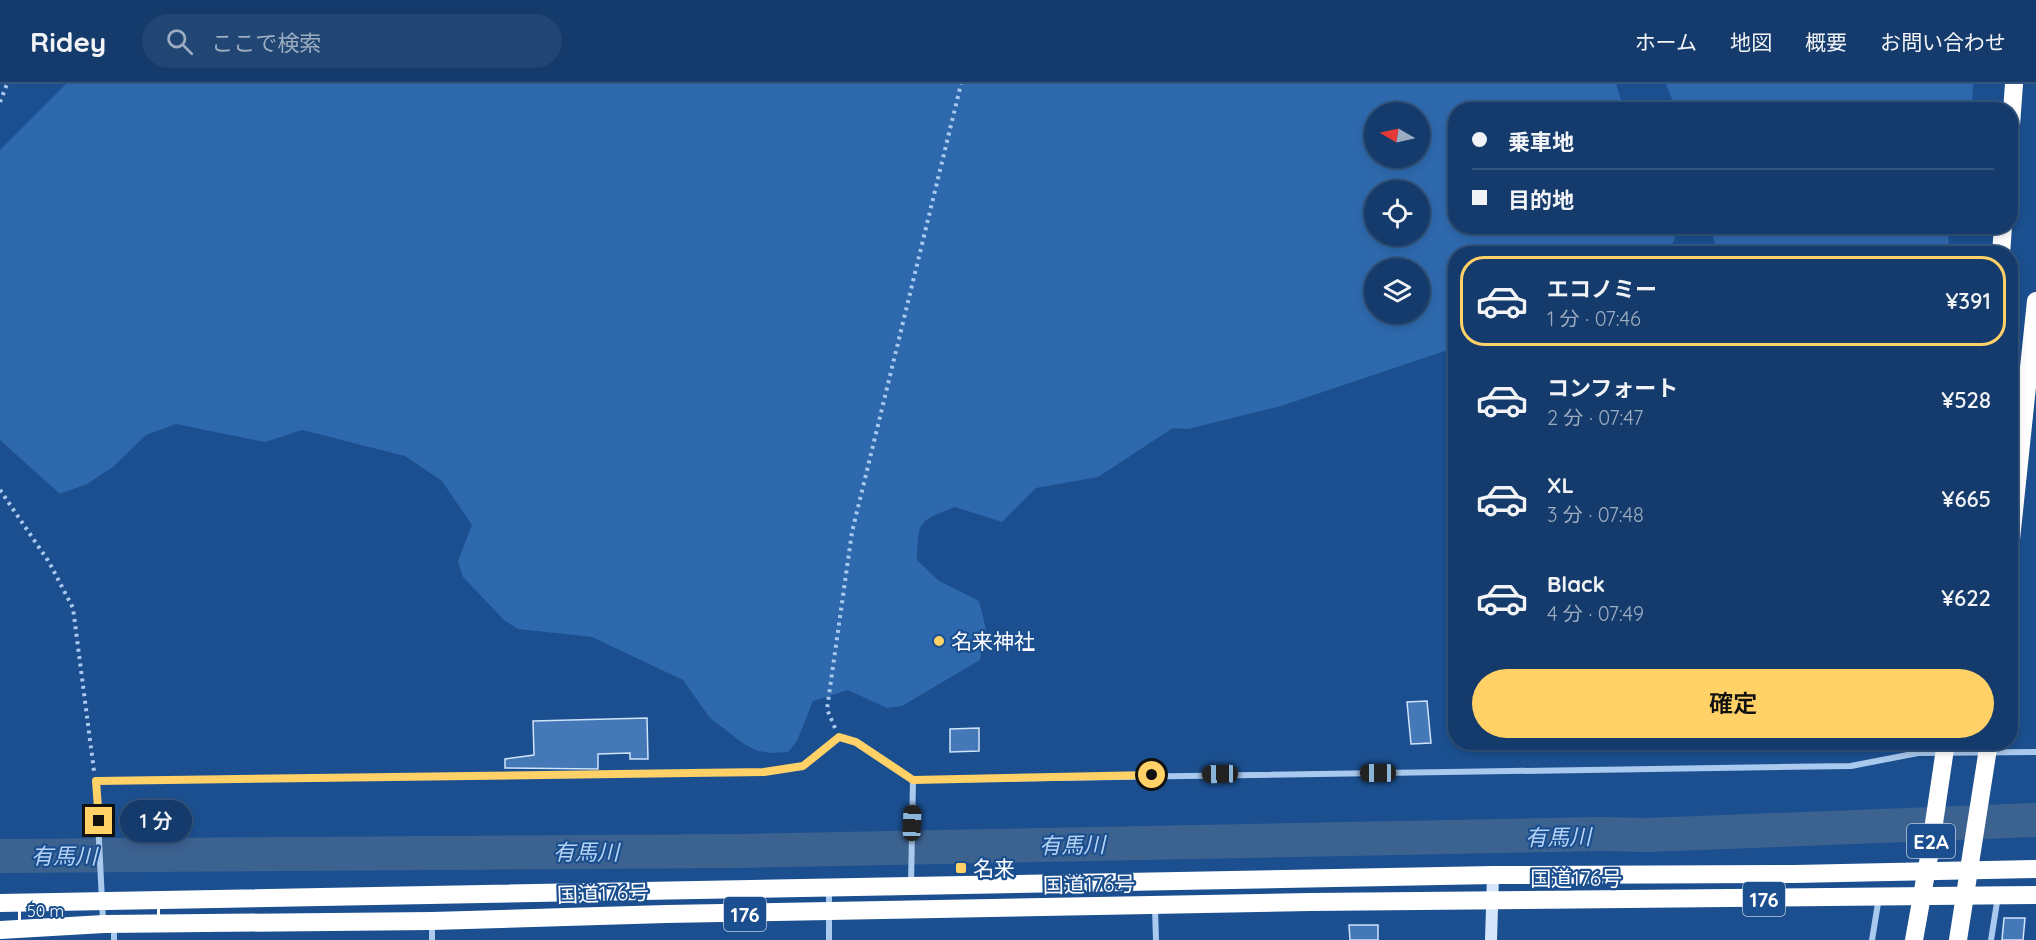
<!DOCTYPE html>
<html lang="ja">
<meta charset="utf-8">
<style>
:root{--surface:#143b6b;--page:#214673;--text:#f1f3f6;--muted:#9dadc1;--line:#33557e;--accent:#ffd166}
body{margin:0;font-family:Quicksand,"Noto Sans JP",sans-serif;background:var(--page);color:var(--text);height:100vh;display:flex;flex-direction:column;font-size:22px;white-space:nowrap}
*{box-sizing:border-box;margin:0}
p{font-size:20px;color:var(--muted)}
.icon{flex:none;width:33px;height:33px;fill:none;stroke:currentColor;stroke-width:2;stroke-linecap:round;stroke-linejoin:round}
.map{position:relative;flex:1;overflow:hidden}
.sheet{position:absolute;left:1448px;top:162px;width:570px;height:504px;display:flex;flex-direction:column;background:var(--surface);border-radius:24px;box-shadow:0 3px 9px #0003,0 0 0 2px var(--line)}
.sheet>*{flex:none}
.banner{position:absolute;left:1448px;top:18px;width:570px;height:132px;border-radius:24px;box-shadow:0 3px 9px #0003,0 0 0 2px var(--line);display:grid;align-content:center;height:132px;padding:0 24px;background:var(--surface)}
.needle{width:39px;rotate:279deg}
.tools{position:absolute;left:1364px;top:18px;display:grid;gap:12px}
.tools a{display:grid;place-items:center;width:66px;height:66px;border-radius:50%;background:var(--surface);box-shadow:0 3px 9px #0003,0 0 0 2px var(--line);font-size:30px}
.scale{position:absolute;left:18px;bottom:15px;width:142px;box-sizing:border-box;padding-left:6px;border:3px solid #fff;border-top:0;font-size:16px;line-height:21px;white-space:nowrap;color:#fff;-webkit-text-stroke:4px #1b4f8f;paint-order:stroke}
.end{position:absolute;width:27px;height:27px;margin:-14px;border:8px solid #ffd166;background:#111;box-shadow:0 0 0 3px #111}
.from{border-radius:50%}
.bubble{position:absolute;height:42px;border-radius:21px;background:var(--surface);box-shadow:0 3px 9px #0003,0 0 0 2px var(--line);font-size:20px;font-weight:600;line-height:42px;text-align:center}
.car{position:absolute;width:18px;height:36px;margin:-18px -9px;border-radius:8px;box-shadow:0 0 4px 2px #0007;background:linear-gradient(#222 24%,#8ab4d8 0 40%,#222 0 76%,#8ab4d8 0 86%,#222 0)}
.banner b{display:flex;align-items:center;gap:21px;height:57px;font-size:22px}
.banner b+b{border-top:2px solid var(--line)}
.banner i{width:15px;height:15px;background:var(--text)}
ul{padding:10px 0 0;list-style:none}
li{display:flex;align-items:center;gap:18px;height:90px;margin:0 12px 9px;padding:0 12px;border:3px solid transparent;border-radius:24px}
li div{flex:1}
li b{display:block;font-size:22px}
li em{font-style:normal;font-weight:600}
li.active{border-color:var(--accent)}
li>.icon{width:54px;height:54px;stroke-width:1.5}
.action{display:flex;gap:12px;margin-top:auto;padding:12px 24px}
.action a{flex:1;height:69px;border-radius:36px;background:var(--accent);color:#111;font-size:24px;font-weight:600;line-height:69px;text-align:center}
header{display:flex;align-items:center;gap:36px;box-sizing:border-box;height:84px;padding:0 30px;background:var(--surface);border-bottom:2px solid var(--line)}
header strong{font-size:28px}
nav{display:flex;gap:33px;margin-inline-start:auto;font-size:21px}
.search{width:420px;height:54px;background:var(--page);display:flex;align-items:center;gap:15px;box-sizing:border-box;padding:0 21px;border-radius:33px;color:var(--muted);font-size:22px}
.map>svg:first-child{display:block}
.green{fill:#2e69ad;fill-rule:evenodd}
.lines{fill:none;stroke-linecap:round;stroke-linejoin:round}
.river{stroke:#3c6290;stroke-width:34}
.building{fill:#4478b7;stroke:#cfe3fa;stroke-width:1.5}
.path{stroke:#a9c9ee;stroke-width:4;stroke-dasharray:3 4.5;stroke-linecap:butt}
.street{stroke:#a9c9ee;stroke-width:6}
.secondary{stroke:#d6e6fa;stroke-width:12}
.highway{stroke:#fff;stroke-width:18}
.highway-bridge{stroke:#fff;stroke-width:18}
.route{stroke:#ffd166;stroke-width:8}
.poi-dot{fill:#ffd166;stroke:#1b4f8f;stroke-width:2}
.labels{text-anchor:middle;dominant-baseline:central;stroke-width:4.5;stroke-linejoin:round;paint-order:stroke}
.shield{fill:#1b4f8f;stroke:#bbcadd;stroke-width:1.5}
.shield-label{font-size:20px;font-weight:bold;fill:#fff}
.poi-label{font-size:21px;fill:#fff;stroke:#1b4f8f;text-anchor:start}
.street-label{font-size:21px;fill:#fff;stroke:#1b4f8f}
.water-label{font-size:22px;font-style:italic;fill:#b5d3f5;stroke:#1b4f8f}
</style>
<header>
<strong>Ridey</strong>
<div class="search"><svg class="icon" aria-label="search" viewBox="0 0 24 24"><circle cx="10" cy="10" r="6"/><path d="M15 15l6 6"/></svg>ここで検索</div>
<nav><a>ホーム</a><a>地図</a><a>概要</a><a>お問い合わせ</a></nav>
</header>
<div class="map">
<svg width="2036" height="856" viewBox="0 0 2036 856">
<rect width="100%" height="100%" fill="#1b4f8f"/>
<path class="green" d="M 66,0 L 1616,0 L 1620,13 L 1627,25 L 1455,26 L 1455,142 L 1672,143 L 1675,154 L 1668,168 L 1654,167 L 1651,169 L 1455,170 L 1455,204 L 1448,206 L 1451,265 L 1281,322 L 1188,345 L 1173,344 L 1098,393 L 1036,404 L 1002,438 L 955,423 C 917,438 919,436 917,476 L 939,497 L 979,517 L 986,545 L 980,576 L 902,622 L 887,624 L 848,606 L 813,617 L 797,657 L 788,668 L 772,669 L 758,667 L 744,660 L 710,634 L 683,596 L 592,553 L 518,545 L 505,537 L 463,493 L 458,477 L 472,441 L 442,397 L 405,372 L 302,346 L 265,358 L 176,340 L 146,351 L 113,383 L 87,400 L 60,410 L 0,356 L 0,66 ZM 1374,28 L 1419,28 L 1419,74 L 1374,74 ZM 1419,106 L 1419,152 L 1374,152 L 1374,106 ZM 1374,184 L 1419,184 L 1419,230 L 1374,230 Z
M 1666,0 L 1973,0 L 1972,26 L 1676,25 Z
M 1711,143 L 1948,143 L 1949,169 L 1717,169 Z"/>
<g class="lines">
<path class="river" d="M 0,772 L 736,767 L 1598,750 L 1647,751 L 2036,736"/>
</g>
<path class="building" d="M 1427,617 L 1431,659 L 1411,660 L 1407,618 Z
M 647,634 L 648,675 L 630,675 L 630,669 L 598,670 L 598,685 L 505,684 L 505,675 L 534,671 L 533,637 Z
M 979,644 L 979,667 L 950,668 L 950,645 Z
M 2004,834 L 2025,834 L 2023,856 L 2002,856 Z
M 1349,841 L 1378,841 L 1378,856 L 1350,856 Z"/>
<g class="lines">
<path class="path" d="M 0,18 L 7,0
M 0,406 L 49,478 L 73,524 L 94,687
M 835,644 L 827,625 L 852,448 L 961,0"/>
<path class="street" d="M 911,801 L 913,696
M 1155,824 L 1156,856
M 103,837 L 96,697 L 764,688 L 803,682 L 839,653 L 856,658 L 913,696 L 1851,682 L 1918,669 L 2036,668
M 432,840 L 432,856
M 114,842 L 114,856
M 829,856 L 829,806
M 1872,856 L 1879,813
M 1991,856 L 1998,812"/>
<path class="secondary" d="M 1491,856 L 1493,791"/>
<path class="highway" d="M 2010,55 L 2014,0
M 2001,170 L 2003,142
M 2010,465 L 2036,217
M 0,819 L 1493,791 L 1794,790 L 2036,785
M 0,846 L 104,840 L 432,837 L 666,830 L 1310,818 L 2036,811"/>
<path class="highway-bridge" d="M 1914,856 L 1929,773 L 1946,658
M 1958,856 L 1989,658"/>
</g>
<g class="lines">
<path class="route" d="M 99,737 L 96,697 L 764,688 L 803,682 L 839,653 L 856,658 L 913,696 L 1152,691"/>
</g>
<g class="poi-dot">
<circle cx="939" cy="557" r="6"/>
<rect x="955" y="778" width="12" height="12" rx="3"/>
</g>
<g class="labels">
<g class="shield">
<rect x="1907" y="740" width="48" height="34" rx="4.5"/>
<rect x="1743" y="798" width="42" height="34" rx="4.5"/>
<rect x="724" y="813" width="42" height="34" rx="4.5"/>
</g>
<g class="shield-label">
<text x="1931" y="757">E2A</text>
<text x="1764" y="815">176</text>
<text x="745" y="830">176</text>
</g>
<g class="poi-label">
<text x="951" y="557">名来神社</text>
<text x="973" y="784">名来</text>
</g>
<g class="street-label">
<text x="1576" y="794">国道176号</text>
<text transform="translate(1089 800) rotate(-1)">国道176号</text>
<text transform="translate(603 809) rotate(-2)">国道176号</text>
</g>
<g class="water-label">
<text transform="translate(1558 753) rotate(-1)">有馬川</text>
<text transform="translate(1072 761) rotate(-1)">有馬川</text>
<text x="586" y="768">有馬川</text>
<text x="64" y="772">有馬川</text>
</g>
</g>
</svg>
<div class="tools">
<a><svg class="needle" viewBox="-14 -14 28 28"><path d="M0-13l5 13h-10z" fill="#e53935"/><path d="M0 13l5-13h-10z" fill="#9dadc1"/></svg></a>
<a><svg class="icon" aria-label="locate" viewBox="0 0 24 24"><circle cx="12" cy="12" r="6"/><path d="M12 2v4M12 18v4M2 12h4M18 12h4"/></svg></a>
<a><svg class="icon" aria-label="layers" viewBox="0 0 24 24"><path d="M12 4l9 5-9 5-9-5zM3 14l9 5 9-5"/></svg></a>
</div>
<div class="scale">50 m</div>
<i class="end from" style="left:1152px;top:691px"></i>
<i class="end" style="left:99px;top:737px"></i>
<div class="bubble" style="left:120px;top:716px;width:72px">1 分</div>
<i class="car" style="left:1378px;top:689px;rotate:270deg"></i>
<i class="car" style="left:1220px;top:690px;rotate:269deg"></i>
<i class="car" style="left:912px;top:739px;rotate:2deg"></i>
<div class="banner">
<b><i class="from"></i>乗車地</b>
<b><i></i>目的地</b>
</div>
<section class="sheet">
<ul>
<li class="active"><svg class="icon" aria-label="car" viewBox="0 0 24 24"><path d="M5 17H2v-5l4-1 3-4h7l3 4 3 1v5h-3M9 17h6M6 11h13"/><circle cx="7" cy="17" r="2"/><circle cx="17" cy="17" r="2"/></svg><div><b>エコノミー</b><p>1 分 · 07:46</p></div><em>¥391</em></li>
<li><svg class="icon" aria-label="car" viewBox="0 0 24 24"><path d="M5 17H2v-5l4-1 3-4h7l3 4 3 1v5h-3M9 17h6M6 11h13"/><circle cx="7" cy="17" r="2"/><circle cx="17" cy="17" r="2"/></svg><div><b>コンフォート</b><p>2 分 · 07:47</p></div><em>¥528</em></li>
<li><svg class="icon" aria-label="car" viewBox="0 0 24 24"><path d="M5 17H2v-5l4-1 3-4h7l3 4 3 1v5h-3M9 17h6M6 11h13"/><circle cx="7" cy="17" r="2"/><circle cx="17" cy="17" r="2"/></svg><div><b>XL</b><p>3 分 · 07:48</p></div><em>¥665</em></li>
<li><svg class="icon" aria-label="car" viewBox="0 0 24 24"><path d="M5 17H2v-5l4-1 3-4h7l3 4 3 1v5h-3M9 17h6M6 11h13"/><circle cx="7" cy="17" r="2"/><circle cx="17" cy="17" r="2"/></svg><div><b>Black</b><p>4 分 · 07:49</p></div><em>¥622</em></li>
</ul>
<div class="action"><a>確定</a></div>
</section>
</div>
